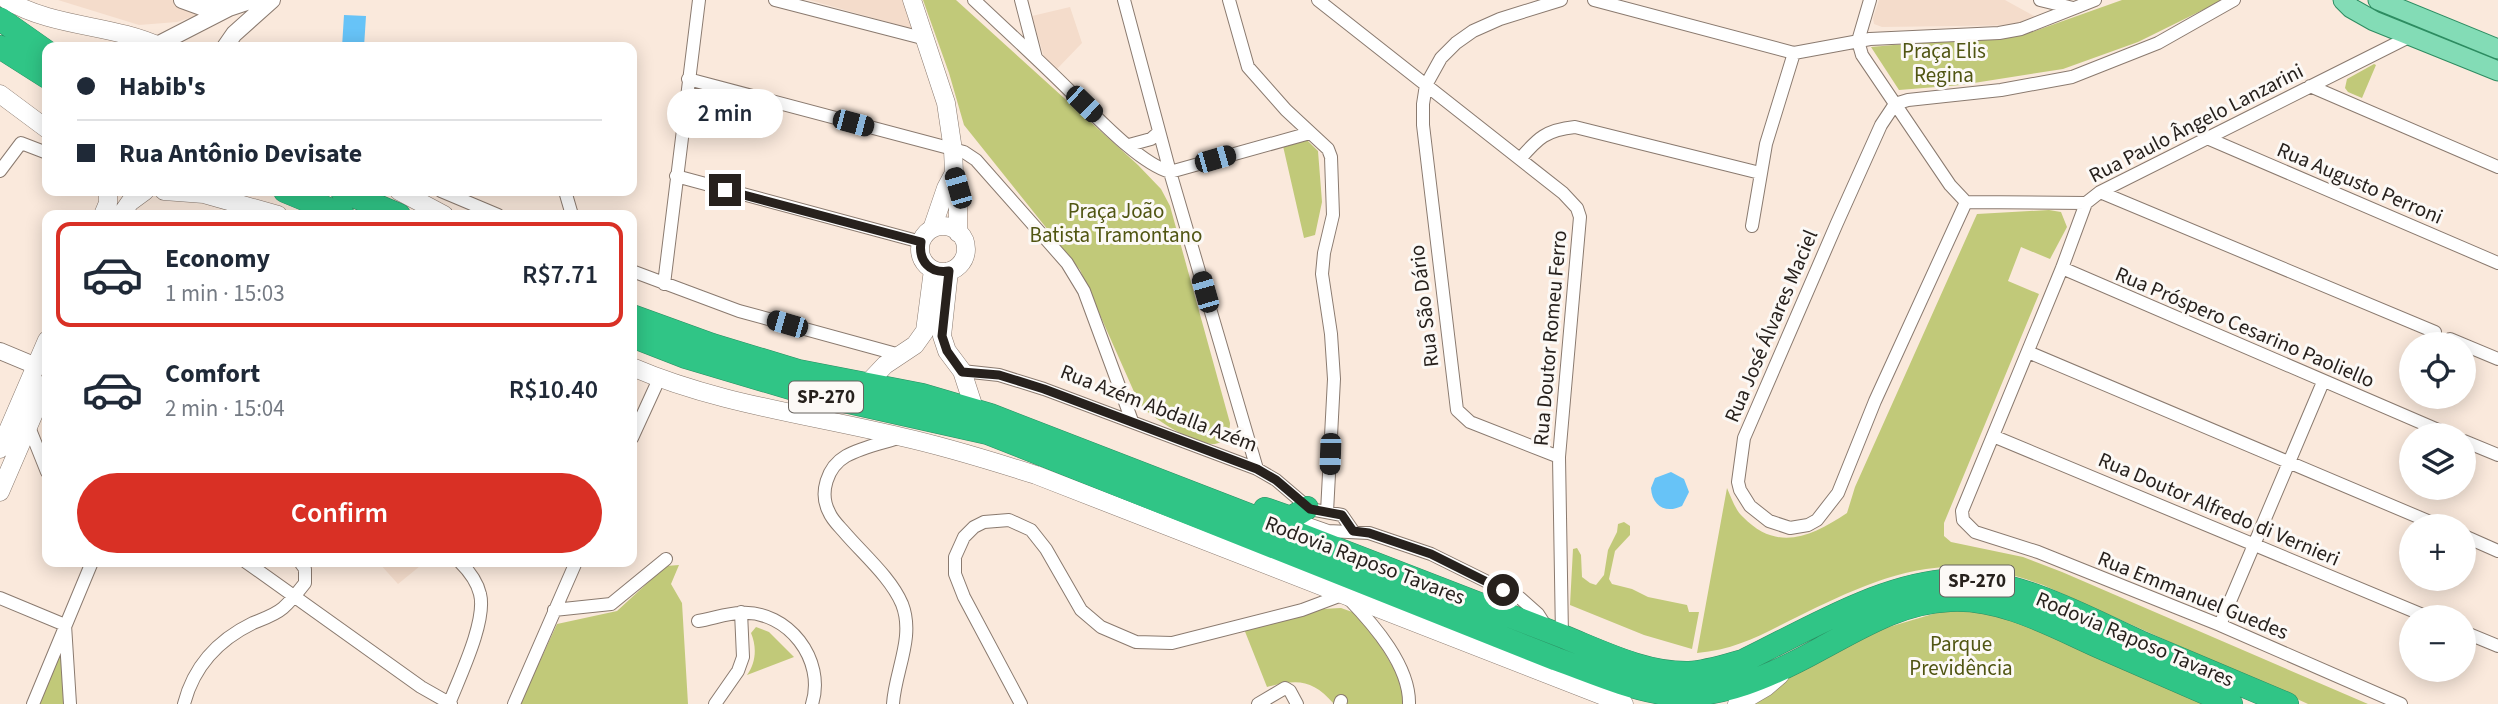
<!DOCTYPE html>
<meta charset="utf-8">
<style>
:root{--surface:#fff;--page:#f6f6f7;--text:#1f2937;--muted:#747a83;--line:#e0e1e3;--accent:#d93025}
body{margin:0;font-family:"Source Sans 3",sans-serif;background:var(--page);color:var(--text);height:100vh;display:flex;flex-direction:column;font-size:26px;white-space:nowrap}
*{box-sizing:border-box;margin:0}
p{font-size:23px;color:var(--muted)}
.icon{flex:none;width:38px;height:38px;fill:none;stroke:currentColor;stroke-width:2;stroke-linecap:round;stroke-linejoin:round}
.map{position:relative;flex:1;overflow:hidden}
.sheet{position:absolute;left:42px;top:210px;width:595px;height:357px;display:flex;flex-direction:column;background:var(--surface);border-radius:14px;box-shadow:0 4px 18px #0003}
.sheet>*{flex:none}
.banner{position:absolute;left:42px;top:42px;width:595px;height:154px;border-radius:14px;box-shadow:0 4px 18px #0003;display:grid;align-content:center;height:154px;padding:0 35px;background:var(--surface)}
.fabs{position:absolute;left:2399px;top:332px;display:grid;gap:14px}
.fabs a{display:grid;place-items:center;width:77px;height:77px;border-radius:50%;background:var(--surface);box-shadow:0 4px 18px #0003;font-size:35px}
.end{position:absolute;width:32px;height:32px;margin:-16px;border:9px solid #27211d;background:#fff;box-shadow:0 0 0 4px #fff}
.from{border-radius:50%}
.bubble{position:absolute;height:49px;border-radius:24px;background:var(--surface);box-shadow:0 4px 18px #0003;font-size:23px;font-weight:600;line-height:49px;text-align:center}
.car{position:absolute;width:21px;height:42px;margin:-21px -10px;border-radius:9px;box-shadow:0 0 5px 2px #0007;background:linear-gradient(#222 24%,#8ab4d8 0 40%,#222 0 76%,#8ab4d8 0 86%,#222 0)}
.banner b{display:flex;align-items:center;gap:24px;height:66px;font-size:26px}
.banner b+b{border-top:2px solid var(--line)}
.banner i{width:18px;height:18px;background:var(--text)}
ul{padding:12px 0 0;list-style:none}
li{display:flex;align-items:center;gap:21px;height:105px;margin:0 14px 10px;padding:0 21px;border:4px solid transparent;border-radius:14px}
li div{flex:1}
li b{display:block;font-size:26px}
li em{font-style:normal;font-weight:600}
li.selected{border-color:var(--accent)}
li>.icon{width:63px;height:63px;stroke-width:1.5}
.button{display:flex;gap:14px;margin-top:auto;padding:14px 35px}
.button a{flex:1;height:80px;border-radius:42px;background:var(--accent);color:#fff;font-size:28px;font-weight:600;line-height:80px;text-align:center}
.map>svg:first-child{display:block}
.built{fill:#f4dccb}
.green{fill:#c1c979}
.water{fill:#67c3f7}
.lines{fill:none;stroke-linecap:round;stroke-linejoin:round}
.minor-casing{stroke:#8a7a6f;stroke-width:14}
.tertiary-casing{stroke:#8a7a6f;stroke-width:18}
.secondary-casing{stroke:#8a7a6f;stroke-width:19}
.primary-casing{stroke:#2d8c61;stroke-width:21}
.motorway-casing{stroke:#2d8c61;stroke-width:24}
.minor{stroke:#fff;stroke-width:12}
.tertiary{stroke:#fff;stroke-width:16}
.secondary{stroke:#fff;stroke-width:18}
.primary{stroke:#83dcb6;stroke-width:19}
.motorway{stroke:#30c586;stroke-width:23}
.route{stroke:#27211d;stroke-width:9}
.labels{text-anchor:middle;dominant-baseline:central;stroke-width:6;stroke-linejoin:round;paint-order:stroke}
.shield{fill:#fcf9f6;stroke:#67625e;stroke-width:2}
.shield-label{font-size:19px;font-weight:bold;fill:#27211d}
.park-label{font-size:21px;fill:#505512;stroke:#fcf9f6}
.street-label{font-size:21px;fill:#27211d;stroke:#fcf9f6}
</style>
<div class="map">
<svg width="2498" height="704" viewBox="0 0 2498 704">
<rect width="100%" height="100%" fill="#fae9dc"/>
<path class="built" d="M 58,0 L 172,0 L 207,12 L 177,22 L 139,25 Z
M 809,0 L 906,0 L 916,30 Z
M 1879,0 L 2005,0 L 2036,17 L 2028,25 L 1882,27 L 1874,24 L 1873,18 Z
M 1070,7 L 1082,43 L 1056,70 L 1044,57 L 1032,16 Z
M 389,562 L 425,562 L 398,584 L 379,563 Z"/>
<path class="green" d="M 923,0 L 956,0 L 1138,165 L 1161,189 L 1170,206 L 1230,423 C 1230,432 1225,442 1215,444 C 1197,446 1150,418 1139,403 L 1080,270 L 964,125 L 949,73 Z
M 2122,0 L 2223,0 L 2138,42 L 2063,69 L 1961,85 L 1899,90 L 1871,47 L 2029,33 Z
M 2374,64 L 2376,65 L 2362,98 L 2348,92 L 2345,88 L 2347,79 Z
M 1307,140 L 1318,151 L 1322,202 L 1315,235 L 1304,238 L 1283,146 Z
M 2049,210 L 2061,212 L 2067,227 L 2050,259 L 2021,247 L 2008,281 L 2039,294 L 1944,523 L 1944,536 L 1951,542 L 2023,557 L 2062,572 L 2368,704 L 2308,704 L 2043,585 C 2020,577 1996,569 1970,567 C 1908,563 1852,590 1797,617 C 1763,634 1736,650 1697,653 L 1727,488 C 1731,497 1735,510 1743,517 C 1778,553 1812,536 1847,513 L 1855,487 L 1977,214 Z
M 1624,522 L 1630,526 L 1630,535 L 1615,551 L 1609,579 L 1612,584 L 1632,589 L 1648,597 L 1687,605 L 1689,612 L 1699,612 L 1692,649 L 1644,635 L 1570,605 L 1573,549 L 1577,548 L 1581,555 L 1582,577 L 1590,583 L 1596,585 L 1604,575 L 1608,550 L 1617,532 L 1618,524 Z
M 679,565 L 671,584 L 682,603 L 688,704 L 520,704 L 557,624 L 617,611 L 666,566 Z
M 1960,606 L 2022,620 L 2212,704 L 1747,704 L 1807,665 L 1882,629 Z
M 1341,608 L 1355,613 L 1371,630 L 1400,679 L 1406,704 L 1334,704 C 1312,679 1298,679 1267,687 L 1244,629 L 1322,609 Z
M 756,627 L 769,632 L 794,657 L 747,675 C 756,663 757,647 751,633 Z
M 65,635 L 68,704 L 35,704 Z"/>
<path class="water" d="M 344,15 L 366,16 L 364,47 L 342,47 Z
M 1671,472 L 1684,479 L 1689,492 L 1682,506 C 1666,514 1652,506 1651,488 L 1655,478 Z"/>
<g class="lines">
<defs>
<path id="minor" d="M 775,0 L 926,39
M 974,0 C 1007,31 1041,62 1073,94 C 1097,117 1139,163 1170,172 L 1310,133
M 1021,0 L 1036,58
M 1124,0 L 1170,172 L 1257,469
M 1229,0 L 1248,67 L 1286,110 L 1328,149 L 1331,157 L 1333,215 L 1324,253 L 1322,274 L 1331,334 L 1334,379 L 1327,512
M 1318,0 L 1563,193 L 1577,208 L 1580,217 L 1559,457 L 1562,636
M 1594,0 L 1794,53 L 1870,39 L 1999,33 L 2021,29 L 2095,0
M 1870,0 L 1858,41 L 1862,55 L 1950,185 L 1966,202 L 2086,203
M 2040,0 L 2073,8
M 688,79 L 964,152 L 976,160 L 1067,263 L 1084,291 L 1132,421
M 2310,86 L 2498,167
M 2207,138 L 2498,263
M 1129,145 L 1151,139 L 1159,132
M 1520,159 C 1538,138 1546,130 1575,127 L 1760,173
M 0,171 L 21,143 L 47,153
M 676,176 L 921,242
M 441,191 L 498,215
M 565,191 L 572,215
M 2100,192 L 2435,332
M 1966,202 L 1875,401 L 1838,493 L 1817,520 L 1808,525 L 1790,528 L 1769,521 L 1750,506 L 1740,490 L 1738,482 L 1744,438 L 1837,223 L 1881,125 L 1895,104 L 1908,100 L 2001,90 L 2072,77 L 2158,43 L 2234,0
M 1752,226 L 1766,144 L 1794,53
M 2062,268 L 2452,436
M 632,271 L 739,311 L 900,355
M 664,284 L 699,0
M 2450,339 L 2498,359
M 2028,352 L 2442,527
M 962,371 L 999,375 L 1044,389 L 1257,469 L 1276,480 L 1310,509 L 1342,515 L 1353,531
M 29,427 L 47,472
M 1993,436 L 2430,618
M 632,438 L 659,379
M 2464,441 L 2498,455
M 1559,457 L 1470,422 L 1457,410 L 1423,125 L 1423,104 L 1426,85 L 1441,58 L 1456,43 L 1473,31 L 1500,19 L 1561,0
M 1291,518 L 1328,531 L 1369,533 L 1431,554 L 1520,598 L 1538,614 L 1547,628
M 2464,536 L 2498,551
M 246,562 L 421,687 L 451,704
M 0,598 L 65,625 L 70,704
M 1349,599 C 1374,625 1410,666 1409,704
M 554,610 L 611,604 L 666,559
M 698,621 C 712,619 727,613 741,613 C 788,610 826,660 812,704
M 2220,625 L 2323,382
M 2464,632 L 2498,646
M 33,704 L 92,562
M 184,704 C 194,665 218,640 253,623 C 263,619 275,615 283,608 C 291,601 298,592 305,583 L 305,569 L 300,562
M 449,704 C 459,678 487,621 480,594 C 477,581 469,571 460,562
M 514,704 L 576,562
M 715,704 L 738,671 L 743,657 L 741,612
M 893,704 C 895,671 915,637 902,604 C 891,578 864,555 845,533 C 840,527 832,520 829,512 C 819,493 827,467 846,456 C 862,447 883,443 901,437
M 1021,704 L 964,597 L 955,574 L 955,557 L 964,537 L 974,527 L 984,522 L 1009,520 L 1031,530 L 1046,549 L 1081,610 L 1101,627 L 1136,642 L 1172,643 L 1302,610 L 1342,595
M 1258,704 L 1285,688 L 1290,691 L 1297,704
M 1340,704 L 1341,701
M 2401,704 L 2220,625 L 2038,552 L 1975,532 L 1963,520 L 1962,511 L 2062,268 L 2086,203 L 2100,192 L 2411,36"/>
<path id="tertiary" d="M 182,0 L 204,8 L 226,8
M 157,45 L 229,8 L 253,0
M 225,47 L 234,34 L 272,0
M 0,351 L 36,366"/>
<path id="secondary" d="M 7,0 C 54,28 112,24 161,47
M 912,0 L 946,103 L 953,150 L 954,173 L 958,188 L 958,233
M 0,94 L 47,129
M 164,191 L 204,194 L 278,215
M 399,191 L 444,215
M 103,215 L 108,203 L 108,191
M 121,215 L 130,202 L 145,191
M920 249a23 23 0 1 1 46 0a23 23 0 1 1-46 0Z
M 932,229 L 946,188 L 954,173
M 949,271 L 942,336 L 947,351 L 962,371 L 975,411
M 632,367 C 718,404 811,415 902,437 C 947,447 992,461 1036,475 L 1624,704
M 868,383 L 885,365 L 915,345 L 925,331 L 933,270
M 0,449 L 47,340
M 0,492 L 47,383
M 1737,704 L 1766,687 L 1780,675"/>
<path id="primary" d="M 2343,0 L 2351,8 L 2374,21 L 2498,71
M 2378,0 L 2498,49"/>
<path id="motorway" d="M 0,19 L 47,52
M 0,47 L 47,77
M 285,191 L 343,215
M 342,191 L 399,215
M 632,316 L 712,345 L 798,371 L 922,395 L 990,415 L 1562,636 C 1602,652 1645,674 1689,673 C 1707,672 1725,666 1743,661 C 1805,631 1875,588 1944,581 C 2009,574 2082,616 2140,642 C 2189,663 2238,683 2287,704
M 632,336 L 686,357 L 804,392 L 988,433 L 1556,659 C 1590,671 1625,687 1662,693 C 1717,702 1775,674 1822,648 C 1863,626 1902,602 1950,600 C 2002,597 2053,626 2100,647 C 2144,666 2188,685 2231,704
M 1265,509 L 1291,518 L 1307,508"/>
</defs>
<use href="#minor" class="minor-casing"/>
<use href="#tertiary" class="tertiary-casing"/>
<use href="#secondary" class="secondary-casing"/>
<use href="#primary" class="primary-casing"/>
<use href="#motorway" class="motorway-casing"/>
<use href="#minor" class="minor"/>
<use href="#tertiary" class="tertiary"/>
<use href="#secondary" class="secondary"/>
<use href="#primary" class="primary"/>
<use href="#motorway" class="motorway"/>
</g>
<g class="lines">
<path class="route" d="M 725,190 L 921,242 C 918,261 930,274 949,271 L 942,336 L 947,351 L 962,372 L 999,375 L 1044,389 L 1257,469 L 1276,480 L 1310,509 L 1342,515 L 1353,531 L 1369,533 L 1431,554 L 1503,590"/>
</g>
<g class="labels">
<g class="shield">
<rect x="789" y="381.5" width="74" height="31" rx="5"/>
<rect x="1940" y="565.5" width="74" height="31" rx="5"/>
</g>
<g class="shield-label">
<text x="826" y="397">SP-270</text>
<text x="1977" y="581">SP-270</text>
</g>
<g class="park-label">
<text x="1944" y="51">Praça Elis<tspan x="1944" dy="24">Regina</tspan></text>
<text x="1116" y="211">Praça João<tspan x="1116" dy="24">Batista Tramontano</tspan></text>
<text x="1961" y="644">Parque<tspan x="1961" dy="24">Previdência</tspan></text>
</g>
<g class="street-label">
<text transform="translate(2196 123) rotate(-27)">Rua Paulo Ângelo Lanzarini</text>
<text transform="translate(2360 183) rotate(23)">Rua Augusto Perroni</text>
<text transform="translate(1424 306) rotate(-97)">Rua São Dário</text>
<text transform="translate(1771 326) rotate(-67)">Rua José Álvares Maciel</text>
<text transform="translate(2245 327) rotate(23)">Rua Próspero Cesarino Paoliello</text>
<text transform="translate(1550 338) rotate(-85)">Rua Doutor Romeu Ferro</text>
<text transform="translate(1159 408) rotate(21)">Rua Azém Abdalla Azém</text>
<text transform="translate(2219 509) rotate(23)">Rua Doutor Alfredo di Vernieri</text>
<text transform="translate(1365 560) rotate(21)">Rodovia Raposo Tavares</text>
<text transform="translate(2193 595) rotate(22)">Rua Emmanuel Guedes</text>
<text transform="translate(2135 639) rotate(23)">Rodovia Raposo Tavares</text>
</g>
</g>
</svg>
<div class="fabs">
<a><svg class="icon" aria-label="locate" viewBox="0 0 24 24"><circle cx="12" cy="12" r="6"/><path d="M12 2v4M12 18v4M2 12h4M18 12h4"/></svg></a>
<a><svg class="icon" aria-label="layers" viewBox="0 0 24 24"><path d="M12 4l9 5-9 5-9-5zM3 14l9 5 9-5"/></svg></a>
<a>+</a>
<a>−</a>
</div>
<i class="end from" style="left:1503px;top:590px"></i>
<i class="end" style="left:725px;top:190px"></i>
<div class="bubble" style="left:667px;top:89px;width:116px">2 min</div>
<i class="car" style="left:1084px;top:104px;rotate:134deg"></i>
<i class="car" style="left:853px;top:123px;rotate:105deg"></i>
<i class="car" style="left:1215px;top:159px;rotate:74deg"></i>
<i class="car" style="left:958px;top:188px;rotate:344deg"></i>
<i class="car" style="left:1205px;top:292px;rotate:344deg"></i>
<i class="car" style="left:787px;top:324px;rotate:286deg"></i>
<i class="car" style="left:1330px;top:454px;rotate:182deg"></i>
<div class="banner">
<b><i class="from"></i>Habib's</b>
<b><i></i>Rua Antônio Devisate</b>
</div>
<section class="sheet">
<ul>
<li class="selected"><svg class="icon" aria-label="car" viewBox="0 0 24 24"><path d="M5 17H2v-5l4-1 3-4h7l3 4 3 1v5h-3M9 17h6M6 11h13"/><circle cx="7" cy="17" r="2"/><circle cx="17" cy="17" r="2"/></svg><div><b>Economy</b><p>1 min · 15:03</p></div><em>R$7.71</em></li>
<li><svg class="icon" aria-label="car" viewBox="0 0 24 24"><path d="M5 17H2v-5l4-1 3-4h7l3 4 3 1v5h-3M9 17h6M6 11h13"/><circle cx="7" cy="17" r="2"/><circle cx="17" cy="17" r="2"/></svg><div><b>Comfort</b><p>2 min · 15:04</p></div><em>R$10.40</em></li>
</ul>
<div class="button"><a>Confirm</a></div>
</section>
</div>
